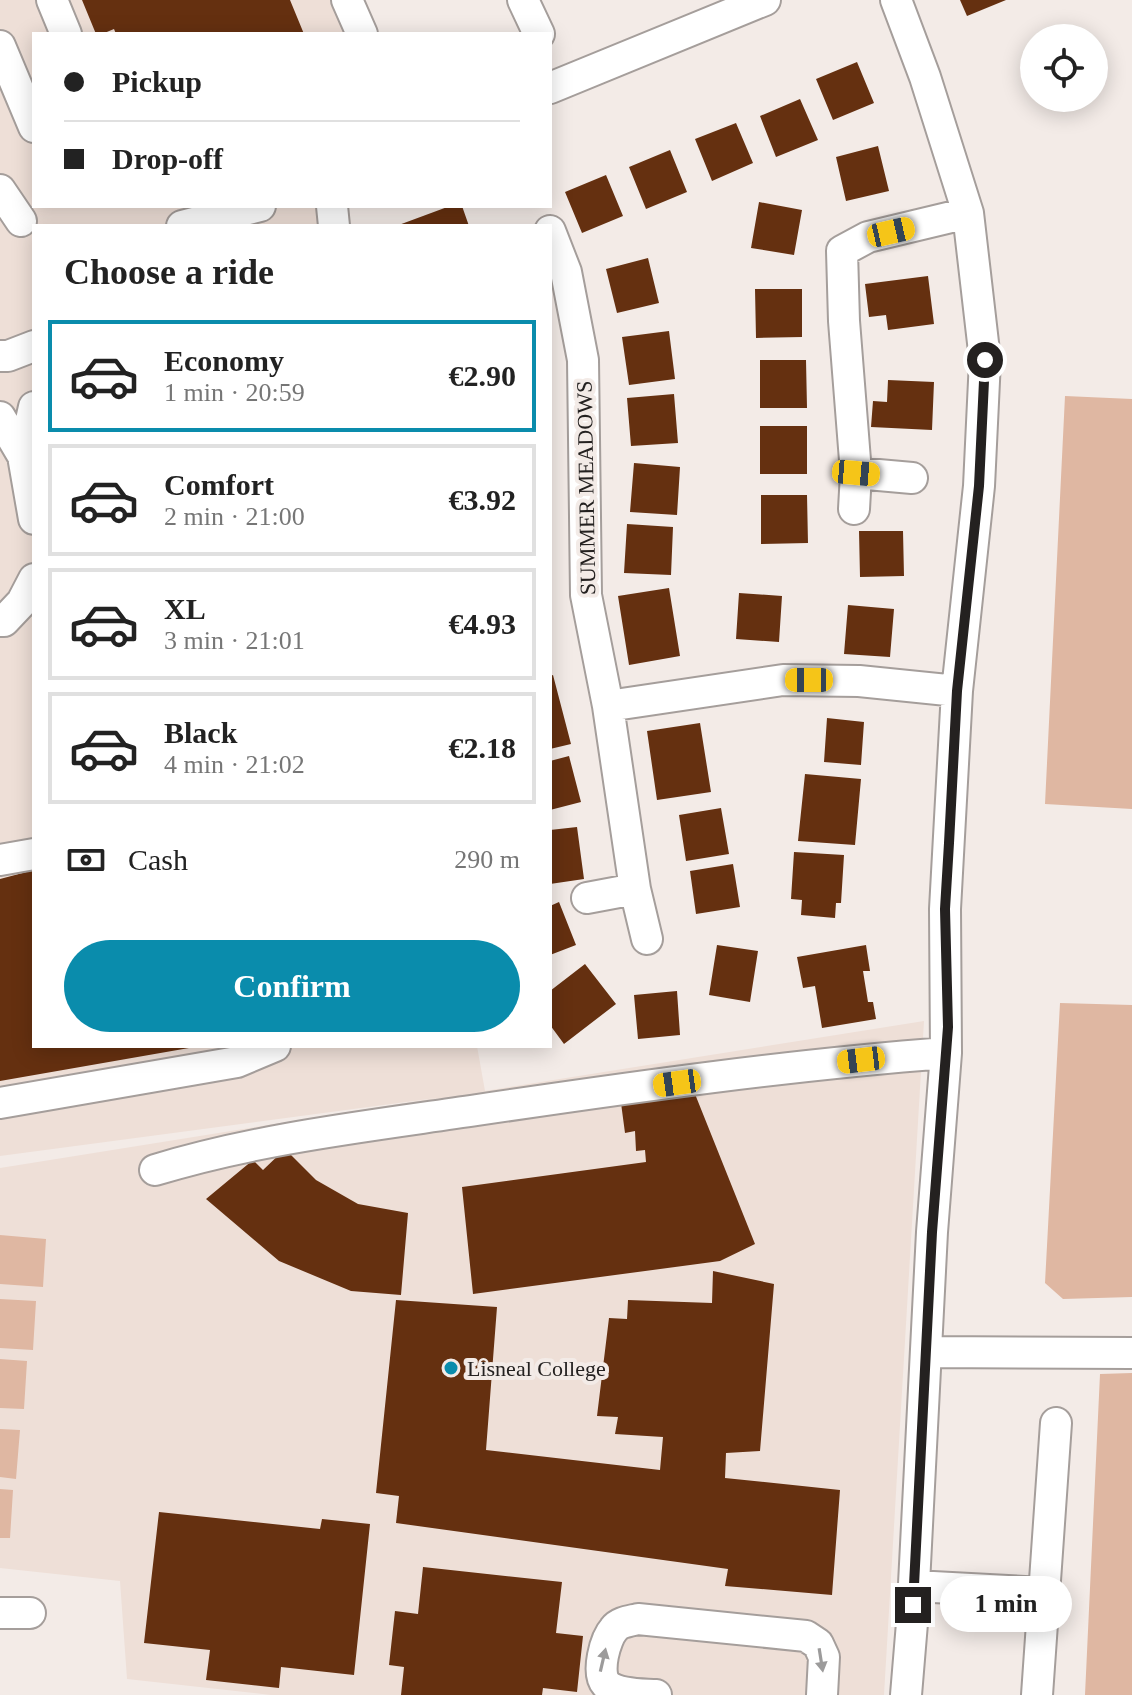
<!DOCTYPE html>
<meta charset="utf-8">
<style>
:root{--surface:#fff;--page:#f2f2f2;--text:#222;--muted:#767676;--line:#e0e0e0;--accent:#0a8cac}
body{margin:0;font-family:Georgia,serif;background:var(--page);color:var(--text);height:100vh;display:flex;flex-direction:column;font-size:30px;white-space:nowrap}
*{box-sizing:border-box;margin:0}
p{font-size:26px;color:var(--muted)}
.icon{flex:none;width:44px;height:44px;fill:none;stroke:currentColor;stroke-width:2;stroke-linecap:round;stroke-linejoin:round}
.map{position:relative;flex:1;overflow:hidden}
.side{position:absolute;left:32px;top:224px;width:520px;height:824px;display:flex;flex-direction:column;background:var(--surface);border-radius:0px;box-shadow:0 4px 20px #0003}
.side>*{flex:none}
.top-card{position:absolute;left:32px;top:32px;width:520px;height:176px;border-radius:0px;box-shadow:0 4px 20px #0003;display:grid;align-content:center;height:176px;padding:0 32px;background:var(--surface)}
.fabs{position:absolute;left:1020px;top:24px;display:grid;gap:16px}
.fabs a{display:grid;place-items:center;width:88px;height:88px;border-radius:50%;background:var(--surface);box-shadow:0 4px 20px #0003;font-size:40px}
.end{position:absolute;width:36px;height:36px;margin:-18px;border:10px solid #242120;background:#fff;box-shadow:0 0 0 4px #fff}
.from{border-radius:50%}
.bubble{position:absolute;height:56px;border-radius:28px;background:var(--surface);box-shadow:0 4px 20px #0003;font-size:26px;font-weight:600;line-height:56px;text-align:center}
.car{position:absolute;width:24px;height:48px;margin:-24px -12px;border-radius:10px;box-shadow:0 0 6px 2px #0007;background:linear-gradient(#f5c518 24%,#345 0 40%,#f5c518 0 76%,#345 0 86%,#f5c518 0)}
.top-card b{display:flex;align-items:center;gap:28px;height:76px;font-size:30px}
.top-card b+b{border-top:2px solid var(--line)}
.top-card i{width:20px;height:20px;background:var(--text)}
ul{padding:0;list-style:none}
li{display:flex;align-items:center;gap:24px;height:112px;margin:0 16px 12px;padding:0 16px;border:4px solid var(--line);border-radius:0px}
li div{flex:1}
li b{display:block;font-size:30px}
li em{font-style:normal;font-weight:600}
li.on{border-color:var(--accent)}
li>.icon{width:72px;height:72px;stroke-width:1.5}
h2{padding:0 32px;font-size:36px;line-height:96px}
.pay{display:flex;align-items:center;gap:20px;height:88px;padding:0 32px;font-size:30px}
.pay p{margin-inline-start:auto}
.cta{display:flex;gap:16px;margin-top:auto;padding:16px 32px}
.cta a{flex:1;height:92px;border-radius:48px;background:var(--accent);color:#fff;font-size:32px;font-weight:600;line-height:92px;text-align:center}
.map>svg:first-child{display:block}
.built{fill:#eedfd7}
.green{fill:#dfb7a2}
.building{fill:#653010}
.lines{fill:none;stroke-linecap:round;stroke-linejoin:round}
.minor-casing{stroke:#a59e9b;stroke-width:34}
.minor{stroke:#fff;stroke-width:30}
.oneway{fill:#9c9b9b}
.route{stroke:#242120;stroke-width:10}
.poi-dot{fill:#0a8cac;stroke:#f3ebe7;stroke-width:3}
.labels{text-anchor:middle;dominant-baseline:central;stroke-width:8;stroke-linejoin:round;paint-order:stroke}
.street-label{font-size:22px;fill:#242120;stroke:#f3ebe7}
.poi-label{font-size:22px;fill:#242120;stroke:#f3ebe7;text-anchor:start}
</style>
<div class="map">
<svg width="1132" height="1695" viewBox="0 0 1132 1695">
<rect width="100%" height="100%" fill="#f3ebe7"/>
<path class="built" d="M 0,0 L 344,0 L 358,34 L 34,34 L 34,206 L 332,206 L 336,226 L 34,226 L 34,1046 L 477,1046 L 485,1091 L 924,1021 L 884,1695 L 271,1695 L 127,1679 L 120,1581 L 0,1568 L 0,1168 L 436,1098 L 0,1156 Z"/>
<path class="green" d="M 1065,396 L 1132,399 L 1132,809 L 1045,804 Z
M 1060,1003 L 1132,1005 L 1132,1297 L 1063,1299 L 1045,1283 Z
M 0,1235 L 46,1239 L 43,1287 L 0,1284 Z
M 0,1299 L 36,1301 L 33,1350 L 0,1348 Z
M 0,1359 L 27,1361 L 24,1409 L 0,1408 Z
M 1132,1373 L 1132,1695 L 1085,1695 L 1100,1374 Z
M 0,1429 L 20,1430 L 16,1479 L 0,1477 Z
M 0,1489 L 13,1490 L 10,1538 L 0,1538 Z"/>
<path class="building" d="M 82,0 L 290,0 L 304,34 L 116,34 L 114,29 L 102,34 L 96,34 Z
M 960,0 L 1006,0 L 967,16 Z
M 857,62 L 874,103 L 833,120 L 816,79 Z
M 800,99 L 818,140 L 776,157 L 760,116 Z
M 736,123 L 753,163 L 712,181 L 695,139 Z
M 878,146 L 889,191 L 846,201 L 836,157 Z
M 670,150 L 687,192 L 646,209 L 629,167 Z
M 606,175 L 623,216 L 582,233 L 565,192 Z
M 759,202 L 802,210 L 794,255 L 751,248 Z
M 450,206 L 462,206 L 469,226 L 396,226 Z
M 648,258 L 659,303 L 617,313 L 606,269 Z
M 928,276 L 934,324 L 888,330 L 886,315 L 869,317 L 865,284 Z
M 755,289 L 802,289 L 802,337 L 756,338 Z
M 669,331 L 675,379 L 629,385 L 622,337 Z
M 760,360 L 806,360 L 807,408 L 760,408 Z
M 888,380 L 934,382 L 932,430 L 871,427 L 873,401 L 887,402 Z
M 674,394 L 678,443 L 631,446 L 627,398 Z
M 760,426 L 807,426 L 807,474 L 760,474 Z
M 634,463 L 680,467 L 677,515 L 630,512 Z
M 761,495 L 807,495 L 808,543 L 761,544 Z
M 627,524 L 673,527 L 671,575 L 624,573 Z
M 859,531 L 903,531 L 904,576 L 860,577 Z
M 669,588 L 680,656 L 629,665 L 618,596 Z
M 739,593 L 782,596 L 779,642 L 736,639 Z
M 848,605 L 894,609 L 890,657 L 844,654 Z
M 553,675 L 571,744 L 550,749 L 550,676 Z
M 827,718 L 864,722 L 861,765 L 824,762 Z
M 700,723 L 711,792 L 657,800 L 647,731 Z
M 569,756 L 581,802 L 550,810 L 550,761 Z
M 805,774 L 861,779 L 855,845 L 798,841 Z
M 721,808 L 729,854 L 686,861 L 679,815 Z
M 577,827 L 584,879 L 550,884 L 550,830 Z
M 794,852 L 844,855 L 841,903 L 836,903 L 835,918 L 801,915 L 802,900 L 791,899 Z
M 733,864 L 740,907 L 696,914 L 690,871 Z
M 34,870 L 34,1046 L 189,1046 L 189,1048 L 0,1081 L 0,879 Z
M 559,902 L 576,945 L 550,955 L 550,906 Z
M 717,945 L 758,951 L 750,1002 L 709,995 Z
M 866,945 L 870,971 L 863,971 L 868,1002 L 873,1002 L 876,1019 L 822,1028 L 815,986 L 803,988 L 797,957 Z
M 585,964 L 616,1004 L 564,1044 L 550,1025 L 550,991 Z
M 677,991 L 680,1035 L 638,1039 L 634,995 Z
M 695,1094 L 755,1244 L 720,1261 L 473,1294 L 462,1187 L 646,1162 L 645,1150 L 636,1151 L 635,1131 L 625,1133 L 621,1103 Z
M 285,1149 L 316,1180 L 358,1204 L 408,1213 L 401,1295 L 351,1291 L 279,1261 L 206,1199 L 253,1160 L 263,1170 Z
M 713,1271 L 774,1284 L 760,1451 L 726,1453 L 725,1478 L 840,1490 L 832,1595 L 725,1586 L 728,1569 L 396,1523 L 399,1496 L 376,1493 L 396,1300 L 497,1307 L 486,1450 L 660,1470 L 663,1437 L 615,1434 L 618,1417 L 597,1416 L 609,1318 L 627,1319 L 628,1300 L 712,1303 Z
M 159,1512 L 320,1529 L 322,1519 L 370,1524 L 354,1675 L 281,1667 L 279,1688 L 206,1680 L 210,1650 L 144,1643 Z
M 423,1567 L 562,1582 L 556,1633 L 583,1636 L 577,1692 L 543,1688 L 542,1695 L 401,1695 L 404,1667 L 389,1665 L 395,1611 L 418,1614 Z"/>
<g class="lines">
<defs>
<path id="minor" d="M 52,0 L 66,34
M 347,0 L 362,34
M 523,0 L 539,34
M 896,0 L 925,77 L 968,213 L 985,360 L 979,486 L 957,691 L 945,909 L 946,1053 L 932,1232 L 912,1623 L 906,1695
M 0,46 L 34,127
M 550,88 L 765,0
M 0,190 L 21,221
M 332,206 L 334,226
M 182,226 L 260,206
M 550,231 L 566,272 L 583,360 L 586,595 L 608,706 L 635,889 L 647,939
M 0,356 L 8,356 L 34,346
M 0,417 L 23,456 L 34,519
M 23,456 L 34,407
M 856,473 L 912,478
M 854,509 L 856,473 L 844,321 L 842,251 L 868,237 L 968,213
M 0,621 L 4,621 L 22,602 L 34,579
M 608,706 L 783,680 L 859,681 L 957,691
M 0,860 L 34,854
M 587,898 L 635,889
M 0,1103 L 237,1062 L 275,1046
M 155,1170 C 260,1138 369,1126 477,1110 C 633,1087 789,1065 946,1053
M 926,1352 L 1132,1353
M 914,1586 L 1044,1593
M 0,1613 L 30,1613
M 656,1695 C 641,1694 617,1695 606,1684 C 596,1673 605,1639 614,1629 C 619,1622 630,1621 638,1619 L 806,1636 L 818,1644 L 824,1657 L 822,1695
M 1037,1695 L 1056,1423"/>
</defs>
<use href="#minor" class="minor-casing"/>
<use href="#minor" class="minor"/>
</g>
<defs><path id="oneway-solid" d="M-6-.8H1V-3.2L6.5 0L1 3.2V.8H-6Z" transform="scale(2)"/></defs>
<g class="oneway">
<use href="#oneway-solid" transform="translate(603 1660) rotate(-77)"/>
<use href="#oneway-solid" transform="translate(821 1660) rotate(81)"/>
</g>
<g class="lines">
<path class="route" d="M 913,1605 L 932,1232 L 946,1053 L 948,1027 L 945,909 L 949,843 L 957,691 L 979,486 L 985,360"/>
</g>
<circle class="poi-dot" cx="451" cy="1368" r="8"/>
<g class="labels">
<g class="street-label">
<text transform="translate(586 488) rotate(-91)">SUMMER MEADOWS</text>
</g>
<g class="poi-label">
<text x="467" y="1368">Lisneal College</text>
</g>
</g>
</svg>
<div class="fabs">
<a><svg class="icon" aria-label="locate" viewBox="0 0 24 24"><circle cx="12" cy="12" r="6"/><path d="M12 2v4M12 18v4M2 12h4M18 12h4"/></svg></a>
</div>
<i class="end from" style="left:985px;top:360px"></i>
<i class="end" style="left:913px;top:1605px"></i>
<div class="bubble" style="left:940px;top:1576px;width:132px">1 min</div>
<i class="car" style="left:891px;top:232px;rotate:77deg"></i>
<i class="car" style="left:856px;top:473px;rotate:95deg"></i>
<i class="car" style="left:809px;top:680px;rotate:270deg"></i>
<i class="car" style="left:861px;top:1060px;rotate:263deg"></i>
<i class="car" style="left:677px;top:1083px;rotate:262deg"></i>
<div class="top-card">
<b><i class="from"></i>Pickup</b>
<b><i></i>Drop-off</b>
</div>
<section class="side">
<h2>Choose a ride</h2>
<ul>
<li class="on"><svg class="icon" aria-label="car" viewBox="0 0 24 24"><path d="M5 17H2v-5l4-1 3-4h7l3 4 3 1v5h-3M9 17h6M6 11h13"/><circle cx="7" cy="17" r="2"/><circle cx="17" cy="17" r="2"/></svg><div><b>Economy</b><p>1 min · 20:59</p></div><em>€2.90</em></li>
<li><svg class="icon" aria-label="car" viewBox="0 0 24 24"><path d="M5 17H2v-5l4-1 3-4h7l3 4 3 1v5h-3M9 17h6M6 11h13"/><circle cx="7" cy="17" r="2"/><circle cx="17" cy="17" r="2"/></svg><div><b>Comfort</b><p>2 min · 21:00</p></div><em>€3.92</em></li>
<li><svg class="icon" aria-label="car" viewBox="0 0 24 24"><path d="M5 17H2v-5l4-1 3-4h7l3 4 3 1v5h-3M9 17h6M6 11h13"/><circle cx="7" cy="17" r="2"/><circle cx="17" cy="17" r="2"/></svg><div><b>XL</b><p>3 min · 21:01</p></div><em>€4.93</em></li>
<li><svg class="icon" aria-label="car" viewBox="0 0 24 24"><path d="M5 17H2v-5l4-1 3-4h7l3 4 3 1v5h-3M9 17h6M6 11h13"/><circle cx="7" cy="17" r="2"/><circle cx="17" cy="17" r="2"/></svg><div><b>Black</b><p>4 min · 21:02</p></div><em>€2.18</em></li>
</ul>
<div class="pay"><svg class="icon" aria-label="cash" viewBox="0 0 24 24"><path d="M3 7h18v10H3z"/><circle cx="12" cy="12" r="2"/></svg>Cash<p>290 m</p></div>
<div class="cta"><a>Confirm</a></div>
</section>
</div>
